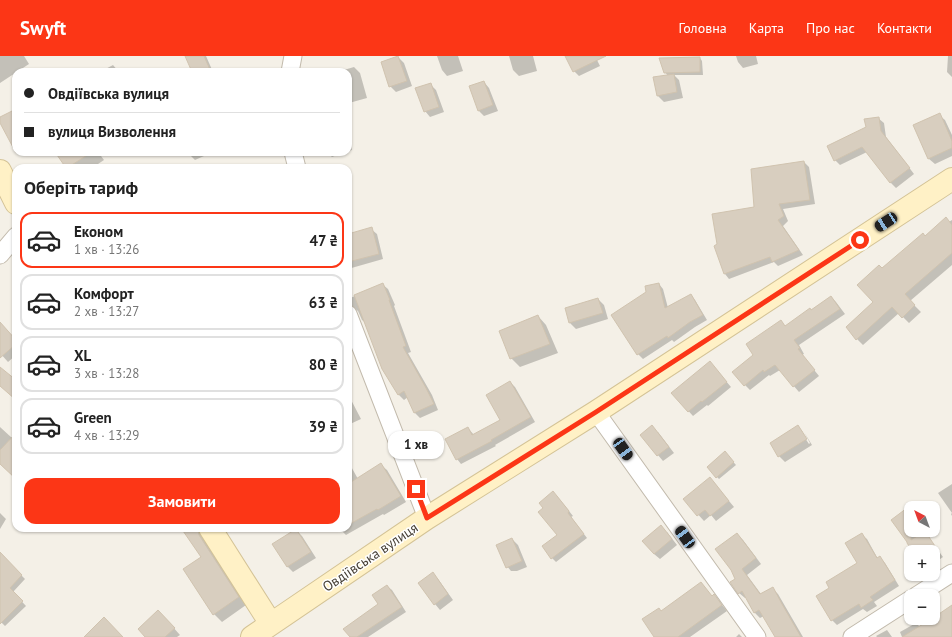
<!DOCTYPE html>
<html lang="uk">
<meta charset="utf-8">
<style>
:root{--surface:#fff;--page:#f2f2f2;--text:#222;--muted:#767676;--line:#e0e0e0;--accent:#fc3616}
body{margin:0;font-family:"PT Sans",sans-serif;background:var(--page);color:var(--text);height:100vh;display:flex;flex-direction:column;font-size:15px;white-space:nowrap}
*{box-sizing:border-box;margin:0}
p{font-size:13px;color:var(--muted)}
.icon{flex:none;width:22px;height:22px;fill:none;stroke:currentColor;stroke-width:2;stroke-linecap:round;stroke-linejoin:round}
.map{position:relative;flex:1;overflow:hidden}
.details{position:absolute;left:12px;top:108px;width:340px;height:368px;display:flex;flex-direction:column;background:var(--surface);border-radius:12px;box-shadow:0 1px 3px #0004}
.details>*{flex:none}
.guide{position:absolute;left:12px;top:12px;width:340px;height:88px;border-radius:12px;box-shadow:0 1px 3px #0004;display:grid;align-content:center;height:88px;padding:0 12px;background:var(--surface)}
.needle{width:26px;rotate:319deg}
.tools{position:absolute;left:904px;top:445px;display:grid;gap:8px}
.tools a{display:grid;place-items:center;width:36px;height:36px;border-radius:8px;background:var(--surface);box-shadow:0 1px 3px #0004;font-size:20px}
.end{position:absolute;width:18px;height:18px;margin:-9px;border:5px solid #fc3616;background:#fff;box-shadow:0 0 0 2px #fff}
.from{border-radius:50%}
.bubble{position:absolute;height:28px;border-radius:12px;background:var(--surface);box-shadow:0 1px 3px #0004;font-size:13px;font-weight:600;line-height:28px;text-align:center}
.car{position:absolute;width:12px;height:24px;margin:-12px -6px;border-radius:5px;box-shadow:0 0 3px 1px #0007;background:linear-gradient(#222 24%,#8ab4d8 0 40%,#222 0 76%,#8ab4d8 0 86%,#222 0)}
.guide b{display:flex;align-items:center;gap:14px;height:38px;font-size:15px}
.guide b+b{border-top:1px solid var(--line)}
.guide i{width:10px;height:10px;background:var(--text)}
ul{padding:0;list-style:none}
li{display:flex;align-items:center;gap:12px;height:56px;margin:0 8px 6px;padding:0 4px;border:2px solid var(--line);border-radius:12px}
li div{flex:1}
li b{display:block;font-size:15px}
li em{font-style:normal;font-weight:600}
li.selected{border-color:var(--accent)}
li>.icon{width:36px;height:36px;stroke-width:1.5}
h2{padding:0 12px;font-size:18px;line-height:48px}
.primary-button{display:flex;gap:8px;margin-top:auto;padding:8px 12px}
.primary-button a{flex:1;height:46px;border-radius:12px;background:var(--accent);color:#fff;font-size:16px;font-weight:600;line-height:46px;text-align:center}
header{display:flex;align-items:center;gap:24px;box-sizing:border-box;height:56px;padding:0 20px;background:var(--accent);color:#fff}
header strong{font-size:19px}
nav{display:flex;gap:22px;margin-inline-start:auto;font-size:14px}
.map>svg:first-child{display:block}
.shadow{fill:#0003}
.building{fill:#d8cebf;stroke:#d0c3af}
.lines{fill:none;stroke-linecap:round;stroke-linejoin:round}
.street-casing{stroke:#c2baac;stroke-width:19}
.secondary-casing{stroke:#d4c396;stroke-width:24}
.street{stroke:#fff;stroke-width:17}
.secondary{stroke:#fff1c6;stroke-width:22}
.route{stroke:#fc3616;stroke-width:5}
.labels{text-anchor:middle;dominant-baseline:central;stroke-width:3;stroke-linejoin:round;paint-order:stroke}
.street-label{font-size:14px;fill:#474036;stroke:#fff}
</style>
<header>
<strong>Swyft</strong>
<nav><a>Головна</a><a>Карта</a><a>Про нас</a><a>Контакти</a></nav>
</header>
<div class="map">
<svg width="952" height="581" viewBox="0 0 952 581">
<rect width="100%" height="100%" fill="#f4f0e7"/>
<path class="shadow" d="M 0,0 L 24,0 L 29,8 L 0,27 Z
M 186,0 L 206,0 L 213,16 L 194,16 Z
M 437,0 L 458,0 L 463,15 L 447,20 L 442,14 Z
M 509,0 L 533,0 L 537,15 L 519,20 L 513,14 Z
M 567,0 L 595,0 L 600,10 L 579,20 L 574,15 Z
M 736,0 L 756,0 L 758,8 L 743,12 L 738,6 Z
M 948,0 L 952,0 L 952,21 L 947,16 Z
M 398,1 L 404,7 L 412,30 L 396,36 L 390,30 Z
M 700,2 L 702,5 L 703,19 L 674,19 L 679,24 L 683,42 L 664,46 L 658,40 L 654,22 L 668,20 L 665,16 Z
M 113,9 L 119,16 L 100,16 Z
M 354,11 L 360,17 L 367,42 L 349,47 L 348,46 L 348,16 L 337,16 Z
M 484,26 L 489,32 L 498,55 L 484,60 L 478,54 Z
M 430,28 L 436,34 L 444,56 L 430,61 L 425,55 Z
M 939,59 L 945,64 L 952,79 L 952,100 L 935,108 L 929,103 L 914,70 Z
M 878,62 L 884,67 L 886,81 L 914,118 L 896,132 L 891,127 L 867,96 L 840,109 L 835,104 L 867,72 Z
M 348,82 L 352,94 L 348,95 Z
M 59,96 L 98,96 L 104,104 L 92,112 L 67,112 L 57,97 Z
M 188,96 L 213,96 L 195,104 L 190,99 Z
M 327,96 L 345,96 L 332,101 Z
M 804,106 L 809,111 L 815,148 L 783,153 L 788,165 L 783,170 L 803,199 L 778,210 L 774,206 L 729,223 L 725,218 L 755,152 Z
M 952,164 L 952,209 L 910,245 L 921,256 L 909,267 L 899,257 L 863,289 L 857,283 L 874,246 L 882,214 L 925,181 Z
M 371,173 L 377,178 L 383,203 L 348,213 L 348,179 Z
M 382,228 L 388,233 L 395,249 L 394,250 L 411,296 L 408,297 L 432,339 L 438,354 L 420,362 L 414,356 L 408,341 L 404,344 L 398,338 L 367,268 L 362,264 L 358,255 L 355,253 L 351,254 L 348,256 L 348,243 Z
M 659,228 L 663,233 L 668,252 L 691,239 L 695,244 L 707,264 L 695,271 L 674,286 L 672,284 L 643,303 L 638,298 Z
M 831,241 L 836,246 L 845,258 L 799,289 L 804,298 L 802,299 L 819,320 L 799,336 L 780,314 L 770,320 L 769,319 L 750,334 L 745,329 L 755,299 L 781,266 L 786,271 Z
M 598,243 L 604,249 L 608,263 L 576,273 L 570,267 L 566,253 Z
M 538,260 L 546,269 L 558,297 L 520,311 L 511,302 Z
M 0,267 L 16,285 L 16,299 L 8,306 L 0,297 Z
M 714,311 L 731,331 L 708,350 L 707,349 L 693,360 L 672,337 Z
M 510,326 L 515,331 L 535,366 L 495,389 L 496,390 L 461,408 L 457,403 L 468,372 L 474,379 L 501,364 Z
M 348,338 L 361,363 L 348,369 Z
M 0,371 L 12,382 L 16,378 L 16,422 L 0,407 Z
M 798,371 L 803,376 L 801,376 L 809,388 L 810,387 L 804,376 L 812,389 L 785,406 L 779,400 Z
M 658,376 L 674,397 L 663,405 L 641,379 Z
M 727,399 L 736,409 L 719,423 L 717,421 Z
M 348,405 L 358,423 L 381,409 L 387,414 L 406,446 L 384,459 L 383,458 L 346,479 L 339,472 L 348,472 Z
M 715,428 L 734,451 L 716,465 L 711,459 L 704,465 L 684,443 Z
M 952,428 L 952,460 L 951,458 L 952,457 L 938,437 Z
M 557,440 L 573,460 L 571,461 L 587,482 L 556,506 L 552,502 L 558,479 Z
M 0,457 L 6,463 L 0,473 Z
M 911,457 L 911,474 L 923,474 L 943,501 L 933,508 L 933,496 L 914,496 L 908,487 Z
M 183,472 L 199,472 L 246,549 L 222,566 L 214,558 L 202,501 Z
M 239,472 L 247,472 L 242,475 Z
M 296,474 L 302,480 L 316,502 L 293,516 L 287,510 Z
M 667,476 L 677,489 L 660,503 L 654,498 Z
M 737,478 L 743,484 L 761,508 L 747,519 L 761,538 L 772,532 L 778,538 L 803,581 L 776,581 L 764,560 L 760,562 L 755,557 L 747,541 L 745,542 L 739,537 L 737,523 Z
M 862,479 L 867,483 L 878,503 L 880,502 L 885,507 L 899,530 L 874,546 L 877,550 L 867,556 L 863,553 L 837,569 L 832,564 L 831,533 L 858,508 Z
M 512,483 L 518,489 L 527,511 L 517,515 L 511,515 L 506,509 Z
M 4,502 L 25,523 L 13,536 L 26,550 L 5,570 L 0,565 L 0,506 Z
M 433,518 L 438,523 L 453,544 L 440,554 L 435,548 Z
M 701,527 L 712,541 L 714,540 L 719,545 L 727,555 L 690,581 L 655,581 L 661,556 Z
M 387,530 L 392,534 L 406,556 L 368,581 L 351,581 L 380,548 Z
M 952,550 L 952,581 L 902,581 L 900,576 L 916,567 L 920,571 Z
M 164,561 L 180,579 L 177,581 L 147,581 Z
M 887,574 L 892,581 L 877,581 L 876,580 Z
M 739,578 L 742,581 L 736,581 Z"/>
<path class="building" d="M 185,0 L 204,0 L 211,16 L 192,16 Z
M 398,0 L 407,25 L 389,31 L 381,6 Z
M 565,0 L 606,0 L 573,16 Z
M 700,1 L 700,16 L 664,17 L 659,2 Z
M 674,18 L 677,36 L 657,40 L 653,21 Z
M 484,25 L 493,49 L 478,55 L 469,30 Z
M 431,27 L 439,51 L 424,56 L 415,32 Z
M 16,53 L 16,97 L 0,67 L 0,61 Z
M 940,57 L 952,85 L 952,92 L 928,103 L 913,69 Z
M 879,61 L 881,75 L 910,112 L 890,127 L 862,91 L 834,105 L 827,90 L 866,71 L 864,63 Z
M 55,96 L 92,96 L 67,112 L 66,112 Z
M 804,105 L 810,144 L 779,148 L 784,160 L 778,164 L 799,194 L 772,206 L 770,201 L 724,218 L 714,190 L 717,188 L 712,158 L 754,151 L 751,113 Z
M 946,161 L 952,169 L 952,197 L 905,238 L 915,249 L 902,262 L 892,251 L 856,284 L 846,271 L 873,246 L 857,229 L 879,209 L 882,212 L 923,177 L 925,180 Z
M 372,171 L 379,198 L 348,206 L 348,178 Z
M 383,227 L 390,244 L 389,244 L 406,290 L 403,291 L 426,332 L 434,348 L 414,357 L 404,335 L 398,339 L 382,313 L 354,239 Z
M 659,227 L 665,252 L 691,238 L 703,259 L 690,266 L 668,282 L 667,280 L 637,299 L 611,259 L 646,236 L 645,230 Z
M 831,240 L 840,253 L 794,284 L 800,292 L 798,293 L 815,314 L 793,331 L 775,309 L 764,316 L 763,314 L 744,330 L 732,316 L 753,299 L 746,288 L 781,264 L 785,270 L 810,252 L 811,254 Z
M 598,242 L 603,257 L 569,267 L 565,252 Z
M 538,259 L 550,288 L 510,303 L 499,275 Z
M 0,266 L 16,284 L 16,288 L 0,302 Z
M 710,305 L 727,326 L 702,346 L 701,345 L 688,356 L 671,337 Z
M 0,311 L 16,324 L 16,344 L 0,330 Z
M 510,325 L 531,361 L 491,384 L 492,385 L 456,404 L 445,383 L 468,371 L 472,379 L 500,364 L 486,339 Z
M 652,369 L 669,391 L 657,400 L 640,379 Z
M 798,369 L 807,383 L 778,401 L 770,387 Z
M 16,377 L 16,423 L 0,408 L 0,394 Z
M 725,395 L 734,406 L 716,422 L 707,411 Z
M 381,407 L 401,440 L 378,454 L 377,453 L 348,469 L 348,428 Z
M 710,421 L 729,445 L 710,460 L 705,454 L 697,460 L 683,443 Z
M 553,435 L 569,455 L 568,457 L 584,478 L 551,503 L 542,490 L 557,479 L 538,456 L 543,452 L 539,447 Z
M 911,449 L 911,484 L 925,475 L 939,496 L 913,496 L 907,487 L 907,486 L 891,464 Z
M 661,469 L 672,483 L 654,498 L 642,485 Z
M 181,472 L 198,472 L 199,479 L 239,541 L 213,559 L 183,513 L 201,501 Z
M 296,473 L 311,496 L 287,511 L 272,488 Z
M 737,477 L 756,502 L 742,513 L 760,538 L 773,531 L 782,548 L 801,581 L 775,581 L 759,554 L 754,557 L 742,535 L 738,538 L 730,526 L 735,523 L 731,514 L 715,493 Z
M 862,477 L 877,502 L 880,500 L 895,524 L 870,541 L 873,544 L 861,552 L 859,548 L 831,565 L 816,540 L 829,532 L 826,526 L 857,507 L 845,487 Z
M 512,482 L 522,505 L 506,512 L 496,489 Z
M 0,496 L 22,519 L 10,532 L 23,545 L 0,568 Z
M 433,516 L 448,538 L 434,549 L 418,527 Z
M 701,526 L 712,540 L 714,538 L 722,549 L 678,581 L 654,581 L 642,563 L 659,552 L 661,555 Z
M 387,529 L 402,551 L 357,581 L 350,581 L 343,573 L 378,548 L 372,539 Z
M 952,549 L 952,581 L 902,581 L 933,562 Z
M 158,554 L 175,572 L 165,581 L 145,581 L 138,573 Z
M 104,561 L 123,581 L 84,581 Z"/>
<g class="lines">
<defs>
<path id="street" d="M 290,16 L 293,0
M 293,96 L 297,112
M 0,199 L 16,180
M 348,258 L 427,462
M 596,356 L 757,581
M 916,540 L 952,517
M 852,581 L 911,543"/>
<path id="secondary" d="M 0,115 L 16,147
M 210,472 L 271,568
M 252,581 L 427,462 L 596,356 L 952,123"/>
</defs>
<use href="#street" class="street-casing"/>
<use href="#secondary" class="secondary-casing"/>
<use href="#street" class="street"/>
<use href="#secondary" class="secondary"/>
</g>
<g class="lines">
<path class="route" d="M 416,433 L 427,462 L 596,356 L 860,184"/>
</g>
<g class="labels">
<g class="street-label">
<text transform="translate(370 501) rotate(-34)">Овдіївська вулиця</text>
</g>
</g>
</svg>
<div class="tools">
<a><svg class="needle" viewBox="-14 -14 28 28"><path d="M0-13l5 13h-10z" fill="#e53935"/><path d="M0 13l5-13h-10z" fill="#767676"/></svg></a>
<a>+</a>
<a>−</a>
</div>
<i class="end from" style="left:860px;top:184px"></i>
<i class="end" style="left:416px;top:433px"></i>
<div class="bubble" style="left:388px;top:375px;width:56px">1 хв</div>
<i class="car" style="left:886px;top:166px;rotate:237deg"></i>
<i class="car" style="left:623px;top:393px;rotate:145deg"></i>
<i class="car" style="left:685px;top:481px;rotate:324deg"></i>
<div class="guide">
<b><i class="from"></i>Овдіївська вулиця</b>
<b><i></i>вулиця Визволення</b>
</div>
<section class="details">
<h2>Оберіть тариф</h2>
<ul>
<li class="selected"><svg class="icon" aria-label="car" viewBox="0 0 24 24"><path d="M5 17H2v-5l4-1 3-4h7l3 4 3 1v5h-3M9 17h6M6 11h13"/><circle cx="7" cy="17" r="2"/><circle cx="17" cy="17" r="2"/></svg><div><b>Економ</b><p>1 хв · 13:26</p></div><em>47 ₴</em></li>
<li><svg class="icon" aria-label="car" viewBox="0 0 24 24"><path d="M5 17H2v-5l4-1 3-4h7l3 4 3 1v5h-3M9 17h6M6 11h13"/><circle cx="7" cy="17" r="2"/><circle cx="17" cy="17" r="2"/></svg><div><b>Комфорт</b><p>2 хв · 13:27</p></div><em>63 ₴</em></li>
<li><svg class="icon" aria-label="car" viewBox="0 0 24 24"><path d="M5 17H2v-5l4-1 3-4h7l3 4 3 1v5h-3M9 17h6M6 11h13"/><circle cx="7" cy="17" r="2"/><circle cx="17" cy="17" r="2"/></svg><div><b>XL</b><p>3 хв · 13:28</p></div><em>80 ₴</em></li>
<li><svg class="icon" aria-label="car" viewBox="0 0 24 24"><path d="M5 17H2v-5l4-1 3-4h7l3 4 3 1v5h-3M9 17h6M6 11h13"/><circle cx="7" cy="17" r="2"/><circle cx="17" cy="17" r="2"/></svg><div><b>Green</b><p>4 хв · 13:29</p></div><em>39 ₴</em></li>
</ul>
<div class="primary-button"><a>Замовити</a></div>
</section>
</div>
